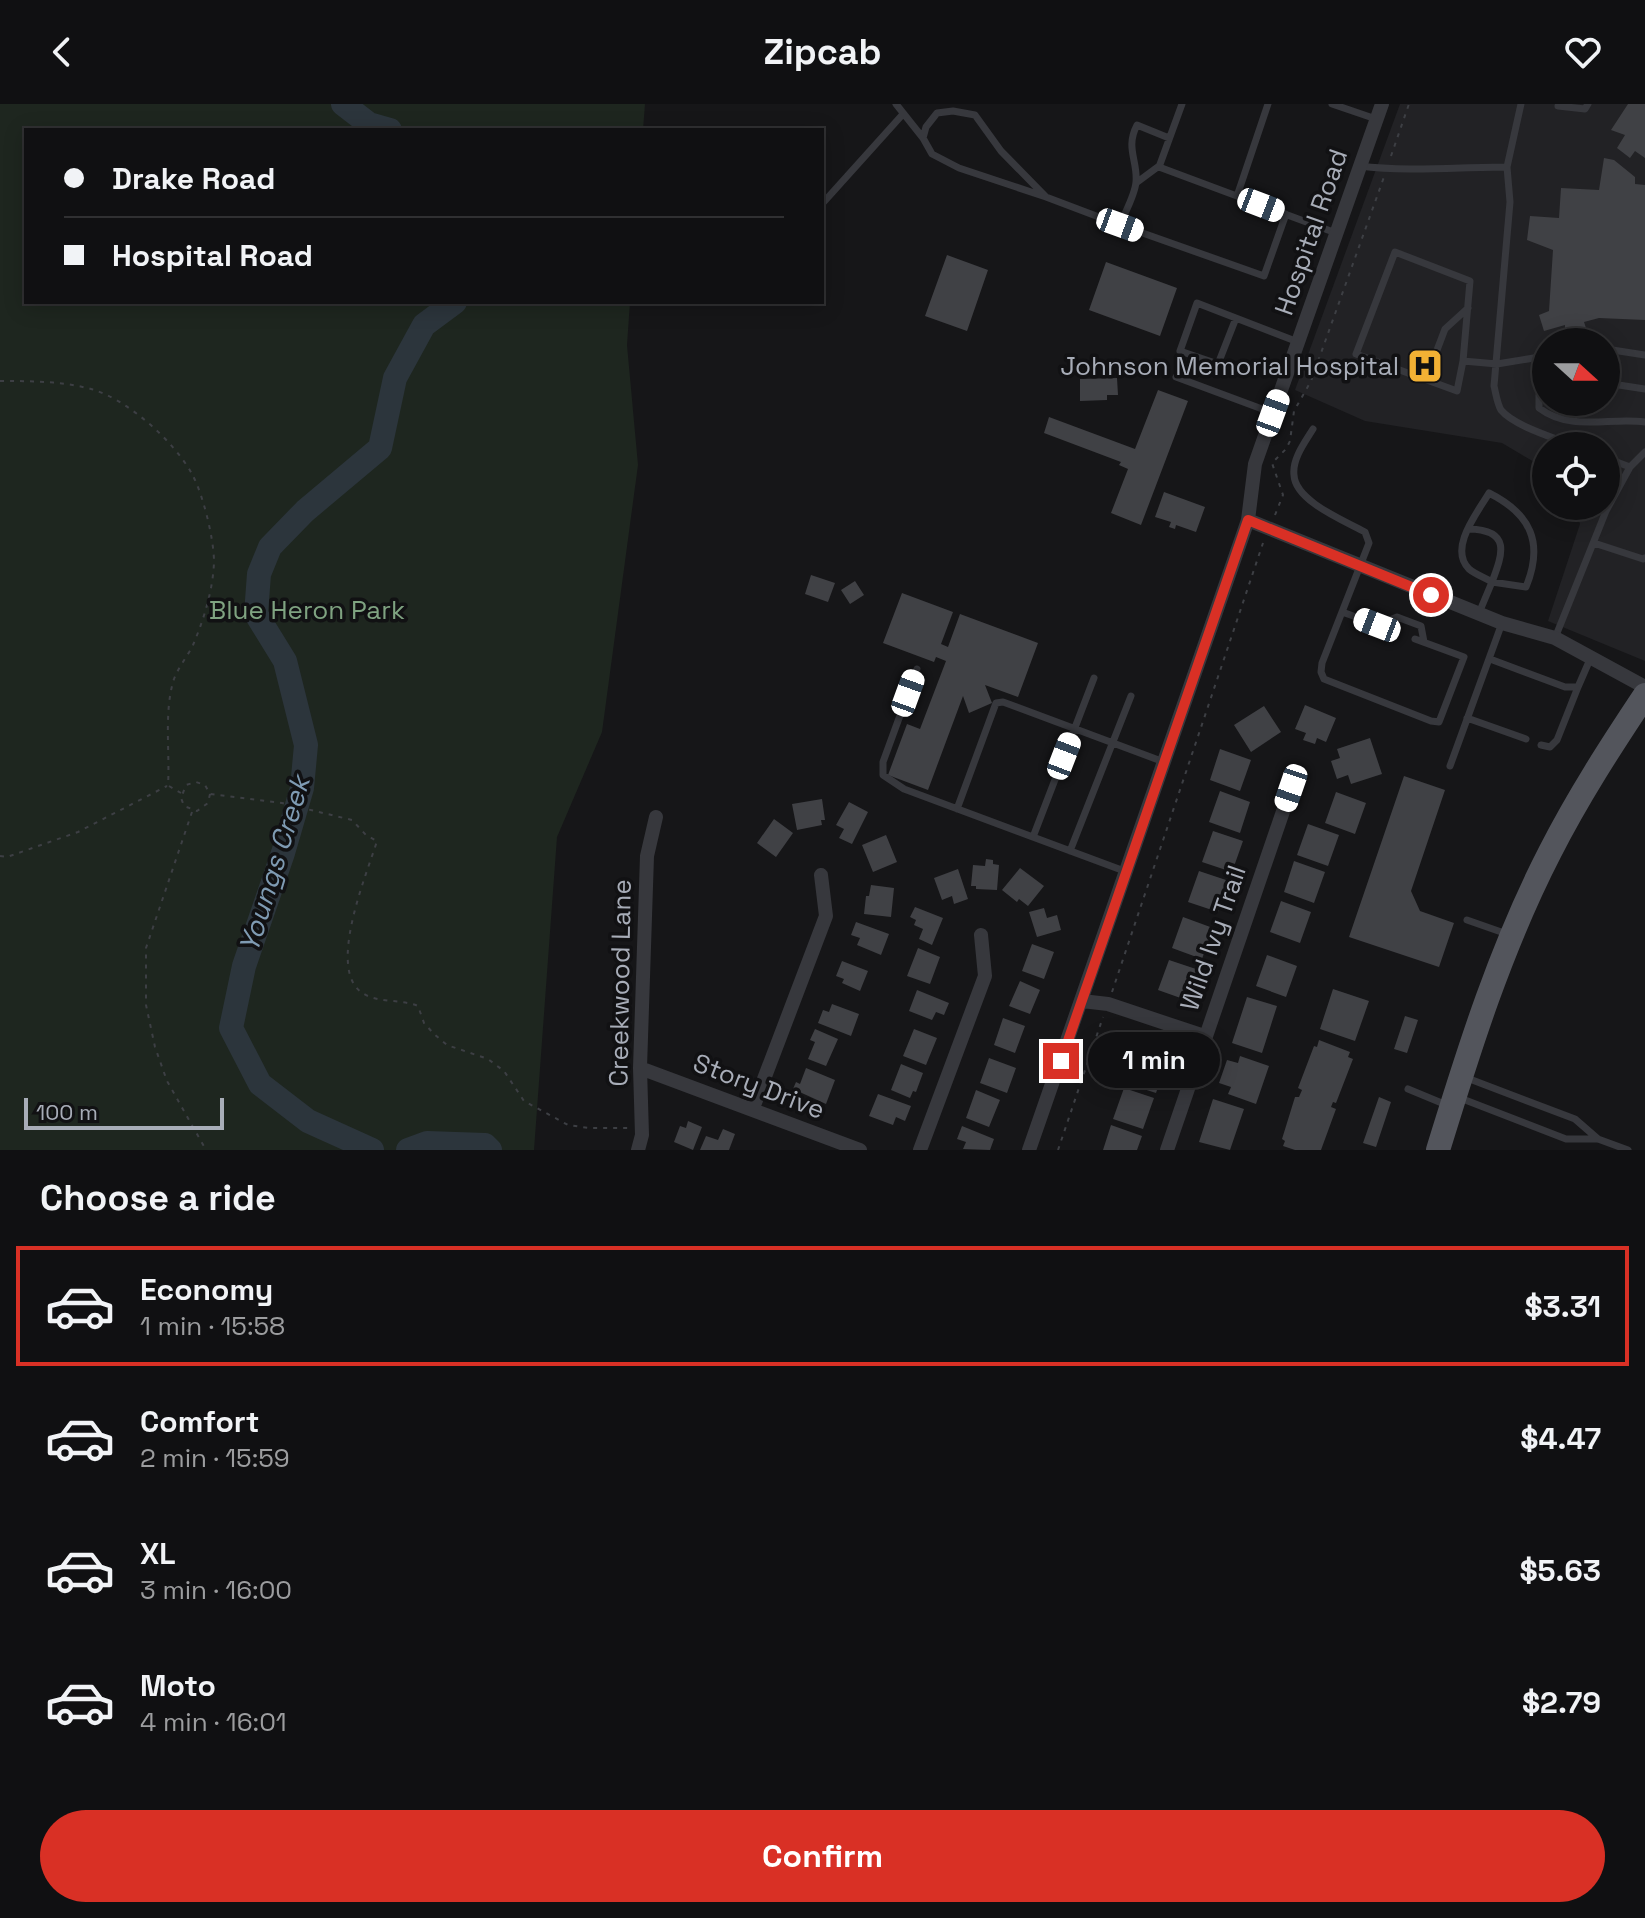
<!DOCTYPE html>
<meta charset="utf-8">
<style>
:root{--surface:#101012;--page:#1e1e20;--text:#f1f3f6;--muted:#9c9d9f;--line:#303032;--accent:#d93025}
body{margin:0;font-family:"Space Grotesk",sans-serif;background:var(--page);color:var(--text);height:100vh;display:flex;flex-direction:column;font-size:30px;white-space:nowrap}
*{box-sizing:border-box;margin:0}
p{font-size:26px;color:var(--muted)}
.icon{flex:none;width:44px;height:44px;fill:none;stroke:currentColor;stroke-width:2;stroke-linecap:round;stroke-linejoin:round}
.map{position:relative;height:1046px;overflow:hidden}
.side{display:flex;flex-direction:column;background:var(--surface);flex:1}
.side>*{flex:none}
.top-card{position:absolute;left:24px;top:24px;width:800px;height:176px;border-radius:0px;box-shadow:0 4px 20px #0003,0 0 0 2px var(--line);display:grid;align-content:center;height:176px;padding:0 40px;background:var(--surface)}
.needle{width:52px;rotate:111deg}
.buttons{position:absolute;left:1532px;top:224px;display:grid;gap:16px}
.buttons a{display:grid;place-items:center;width:88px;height:88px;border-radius:50%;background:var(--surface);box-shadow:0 4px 20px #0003,0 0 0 2px var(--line);font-size:40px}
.scale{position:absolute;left:24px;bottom:20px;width:200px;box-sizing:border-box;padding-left:8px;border:4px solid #a8adb8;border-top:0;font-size:22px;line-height:28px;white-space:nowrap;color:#a8adb8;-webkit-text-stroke:6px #111113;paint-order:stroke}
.end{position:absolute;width:36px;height:36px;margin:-18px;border:10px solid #d93025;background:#fff;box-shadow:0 0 0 4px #fff}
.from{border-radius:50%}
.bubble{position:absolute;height:56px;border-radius:28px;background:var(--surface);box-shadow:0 4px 20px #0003,0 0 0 2px var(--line);font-size:26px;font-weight:700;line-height:56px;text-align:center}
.car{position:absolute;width:24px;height:48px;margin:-24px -12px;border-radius:10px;box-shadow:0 0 6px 2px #0007;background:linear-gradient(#fff 24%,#345 0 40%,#fff 0 76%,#345 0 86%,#fff 0)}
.top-card b{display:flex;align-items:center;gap:28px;height:76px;font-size:30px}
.top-card b+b{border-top:2px solid var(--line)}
.top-card i{width:20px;height:20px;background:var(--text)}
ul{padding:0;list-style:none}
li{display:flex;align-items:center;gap:24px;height:120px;margin:0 16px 12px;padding:0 24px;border:4px solid transparent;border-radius:0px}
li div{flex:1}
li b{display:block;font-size:30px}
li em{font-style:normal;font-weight:700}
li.active{border-color:var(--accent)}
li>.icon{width:72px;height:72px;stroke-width:1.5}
h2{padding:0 40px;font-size:36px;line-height:96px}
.button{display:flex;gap:16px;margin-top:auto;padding:16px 40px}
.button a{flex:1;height:92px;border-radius:48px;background:var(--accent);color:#fff;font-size:32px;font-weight:700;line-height:92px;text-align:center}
header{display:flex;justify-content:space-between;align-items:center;height:104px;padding:0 40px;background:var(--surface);font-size:36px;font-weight:700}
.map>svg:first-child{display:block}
.built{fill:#222225;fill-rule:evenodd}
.green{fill:#1e261f}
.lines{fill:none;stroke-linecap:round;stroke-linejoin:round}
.river{stroke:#2c353c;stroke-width:24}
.building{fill:#404145}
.path{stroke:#3d3f44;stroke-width:2;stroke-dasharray:4 6;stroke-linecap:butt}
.service{stroke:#37383d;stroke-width:7}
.minor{stroke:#37383d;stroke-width:14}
.primary{stroke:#53555c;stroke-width:24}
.route{stroke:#d93025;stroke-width:10}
.labels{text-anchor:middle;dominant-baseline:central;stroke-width:7;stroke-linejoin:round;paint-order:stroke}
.street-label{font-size:26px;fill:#a8adb8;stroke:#111113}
.poi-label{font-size:26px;fill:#a8adb8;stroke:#111113;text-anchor:end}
.park-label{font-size:26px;fill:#7fa381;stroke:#111113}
.water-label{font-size:28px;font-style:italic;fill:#7f9bb3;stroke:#111113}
</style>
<header><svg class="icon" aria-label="back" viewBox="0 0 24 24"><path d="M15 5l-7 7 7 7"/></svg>Zipcab<svg class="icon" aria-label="heart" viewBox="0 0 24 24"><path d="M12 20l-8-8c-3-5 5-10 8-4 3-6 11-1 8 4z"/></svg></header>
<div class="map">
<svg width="1645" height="1046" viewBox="0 0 1645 1046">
<rect width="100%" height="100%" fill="#161618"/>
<path class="built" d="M 1400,0 L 1645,0 L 1645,557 L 1548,517 L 1580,420 L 1575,402 L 1606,402 L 1606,342 L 1546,342 L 1546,365 L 1502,339 L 1365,317 L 1295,286 ZM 1546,238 L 1606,238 L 1606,298 L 1546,298 Z"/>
<path class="green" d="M 0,0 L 645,0 L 643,26 L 26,26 L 26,198 L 630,198 L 627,241 L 638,361 L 602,628 L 557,733 L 534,1046 L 0,1046 Z"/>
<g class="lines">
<path class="river" d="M 343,0 L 369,20 L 390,26
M 372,1046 L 308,1017 L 260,980 L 231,924 L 244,862 L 283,749 L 302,684 L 306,641 L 285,557 L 256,510 L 259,470 L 270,443 L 305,407 L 380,344 L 395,274 L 424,221 L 455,198
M 408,1046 L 427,1039 L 485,1041 L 490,1046"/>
</g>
<path class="building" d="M 1628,0 L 1645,0 L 1645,54 L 1635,47 L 1630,54 L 1617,44 L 1625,31 L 1611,26 Z
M 1604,54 L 1614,56 L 1635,73 L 1635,80 L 1645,81 L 1645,216 L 1599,214 L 1584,218 L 1586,224 L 1583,231 L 1588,238 L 1571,238 L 1572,232 L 1565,228 L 1565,221 L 1544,227 L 1539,211 L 1549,207 L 1553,146 L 1527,136 L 1530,112 L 1559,114 L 1561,84 L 1599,86 Z
M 947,151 L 988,166 L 967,227 L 925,212 Z
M 1106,158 L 1177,184 L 1160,232 L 1089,206 Z
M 1117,274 L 1118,291 L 1107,291 L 1107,296 L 1080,297 L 1080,275 Z
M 1158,286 L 1188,297 L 1141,421 L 1111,409 L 1128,365 L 1119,361 L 1121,358 L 1044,329 L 1049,313 L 1135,345 Z
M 1164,388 L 1205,403 L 1196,428 L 1176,421 L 1175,425 L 1169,423 L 1171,418 L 1155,413 Z
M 811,471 L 835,479 L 828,498 L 805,490 Z
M 855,477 L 864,491 L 850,500 L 841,486 Z
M 902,489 L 953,508 L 941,540 L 948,543 L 960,510 L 1038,539 L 1018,593 L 985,581 L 992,599 L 969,609 L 963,592 L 928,686 L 888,671 L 907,620 L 920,625 L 946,557 L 936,553 L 934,558 L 883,539 Z
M 1305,601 L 1336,614 L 1326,638 L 1317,634 L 1315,640 L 1303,636 L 1306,629 L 1295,625 Z
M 1264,602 L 1281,628 L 1251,648 L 1234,621 Z
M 1370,634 L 1382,670 L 1351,680 L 1348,671 L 1337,675 L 1331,657 L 1340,654 L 1337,645 Z
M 1220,645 L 1251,656 L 1240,687 L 1210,676 Z
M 1404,672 L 1445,686 L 1411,787 L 1420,807 L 1454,819 L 1439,863 L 1349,833 Z
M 1220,687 L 1250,698 L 1240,729 L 1209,718 Z
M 1336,688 L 1366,699 L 1355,730 L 1325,719 Z
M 822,695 L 825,716 L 821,716 L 822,721 L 797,726 L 792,700 Z
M 849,698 L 868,708 L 852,740 L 839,734 L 844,725 L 836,721 Z
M 774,715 L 793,729 L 776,753 L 757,739 Z
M 1308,720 L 1339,731 L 1328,762 L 1297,751 Z
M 1213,727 L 1243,737 L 1232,768 L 1202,758 Z
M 886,731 L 897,758 L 873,768 L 862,741 Z
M 986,755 L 993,756 L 993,760 L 999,761 L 997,786 L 976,785 L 976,782 L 971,782 L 973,761 L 985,762 Z
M 1294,757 L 1325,768 L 1314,799 L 1284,788 Z
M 1020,764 L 1044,782 L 1028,802 L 1019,795 L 1017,798 L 1002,786 Z
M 958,765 L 968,795 L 954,800 L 952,792 L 942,796 L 934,774 Z
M 1199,767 L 1229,777 L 1218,808 L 1188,798 Z
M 871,781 L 894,784 L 891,813 L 864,810 L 866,792 L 869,792 Z
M 1281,797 L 1311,808 L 1300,839 L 1270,828 Z
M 915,803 L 943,814 L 932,841 L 919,835 L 923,825 L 914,821 L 916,816 L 910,813 Z
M 1044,804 L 1047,814 L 1057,811 L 1061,826 L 1037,833 L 1029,808 Z
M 1183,813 L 1213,824 L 1202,855 L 1172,844 Z
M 856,818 L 889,830 L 881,851 L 857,841 L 860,834 L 851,831 Z
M 1032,840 L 1054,848 L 1044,875 L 1022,867 Z
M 918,844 L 940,853 L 930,880 L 907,872 Z
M 1267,851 L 1297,862 L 1286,893 L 1256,882 Z
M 1169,856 L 1199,866 L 1189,897 L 1158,886 Z
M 842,857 L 868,867 L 860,887 L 842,879 L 844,875 L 836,872 Z
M 1020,877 L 1040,886 L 1030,910 L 1009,902 Z
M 1333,885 L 1369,897 L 1355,937 L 1320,925 Z
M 917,886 L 949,899 L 944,911 L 936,908 L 932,916 L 909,907 Z
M 1247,893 L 1277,902 L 1262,949 L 1232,939 Z
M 832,900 L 859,910 L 851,932 L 818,919 L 823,906 L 829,908 Z
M 1405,912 L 1418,916 L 1407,949 L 1394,945 Z
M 1003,914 L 1025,922 L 1015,949 L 994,941 Z
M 815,925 L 838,935 L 826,962 L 808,955 L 815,938 L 810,936 Z
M 914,925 L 937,934 L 926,961 L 903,952 Z
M 1319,936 L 1350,948 L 1348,953 L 1353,955 L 1336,999 L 1333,998 L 1331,1003 L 1336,1005 L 1321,1046 L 1295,1046 L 1283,1042 L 1285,1037 L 1282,1035 L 1295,993 L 1299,993 L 1302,986 L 1298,984 L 1314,942 L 1317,943 Z
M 1135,937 L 1171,949 L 1166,963 L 1158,961 L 1155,963 L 1153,975 L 1160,977 L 1156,989 L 1122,978 Z
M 1240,952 L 1269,962 L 1256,1000 L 1228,990 L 1231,983 L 1219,979 L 1227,956 L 1238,959 Z
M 989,954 L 1016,964 L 1007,989 L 980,979 Z
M 901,960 L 923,969 L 916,988 L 913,987 L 910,994 L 891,986 Z
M 806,964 L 835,976 L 826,1000 L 793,985 L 796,978 L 800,980 Z
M 1124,984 L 1154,994 L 1143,1025 L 1113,1015 Z
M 976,986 L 1000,996 L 989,1023 L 966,1014 Z
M 878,990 L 911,1002 L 905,1017 L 896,1013 L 893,1021 L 869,1012 Z
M 1379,993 L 1391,998 L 1376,1043 L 1363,1039 Z
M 1213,995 L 1244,1005 L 1230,1046 L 1199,1038 Z
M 688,1017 L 702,1023 L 693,1046 L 674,1038 L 680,1022 L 686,1024 Z
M 1111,1021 L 1142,1032 L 1137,1046 L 1103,1046 Z
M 962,1022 L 994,1035 L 990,1046 L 963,1045 L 966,1038 L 957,1035 Z
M 723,1025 L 735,1030 L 729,1046 L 700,1046 L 706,1032 L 718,1036 Z"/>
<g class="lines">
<path class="path" d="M 1391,52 L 1409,0
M 0,277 C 31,277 61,277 91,285 C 127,295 174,337 192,370 C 203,390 214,435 214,458 C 213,486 204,515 193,541 C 187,553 177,565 173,578 C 164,611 170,648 168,682
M 1275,411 L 1283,391 L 1272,359 L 1286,345 L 1290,337 L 1294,307 L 1311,277 L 1384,73
M 169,682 L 181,689
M 210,690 L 208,699 L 197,707 L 184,702 L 181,694 L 186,681 L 196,678 L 205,681 L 210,690 L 282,699 L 352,716 L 366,731 L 377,737 C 367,770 325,868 364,890 C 379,899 401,895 418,902 L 424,919 L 434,930 L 447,941 L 488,955 L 504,967 L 524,997 L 568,1021 L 589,1024 L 628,1024
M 192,708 L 146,844 L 146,901 L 155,943 L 167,977 L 206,1046
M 0,752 L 7,753 L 78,728 L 167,682
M 1112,888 L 1263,439
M 1058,1046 L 1103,913"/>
<path class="service" d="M 896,0 L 923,34
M 1182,0 L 1159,63 L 1336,129
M 1332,0 L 1376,15
M 1558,2 L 1585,5 L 1588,0
M 1359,62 C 1409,68 1458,63 1507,63 L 1510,98 L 1494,282 C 1496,290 1497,299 1501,306 C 1514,322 1555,334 1575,342
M 1507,63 L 1521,0
M 1136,79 L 1159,62
M 1237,92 L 1268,0
M 1046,93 L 959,64 L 932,50 L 923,34 L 926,23 L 937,9 L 953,7 L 975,11 L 1001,47 L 1046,93 L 1120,121 C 1125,108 1135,91 1136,78 C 1138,57 1125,44 1137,21 L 1169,34
M 822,100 L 903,10
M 1120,121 L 1264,172 L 1286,110
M 1236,214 L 1218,260 L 1180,247 L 1197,199 L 1298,238
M 1606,245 L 1645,251
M 1463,257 L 1470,177 L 1395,148 L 1356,250 L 1457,287 L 1463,257 L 1497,260 L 1546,252
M 1176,273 L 1273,309
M 1426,275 L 1445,225 L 1468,204
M 1606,279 L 1645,285
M 1546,287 L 1539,291 L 1539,304 C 1571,328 1609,313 1645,318
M 1313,325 C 1305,338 1292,355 1294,371 C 1295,397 1345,417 1365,428 L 1369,439 L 1322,559 L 1321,568 L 1324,575 L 1431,617 L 1439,618 L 1464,553 L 1415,535
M 1630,363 L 1645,348
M 1469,425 C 1511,426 1503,449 1492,478 C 1485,474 1475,470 1469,465 C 1448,444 1478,408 1489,389 C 1531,410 1544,439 1526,483 L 1492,478 L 1479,509
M 1594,439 L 1643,455 L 1645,454
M 1342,508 L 1393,526
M 1377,521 L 1397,513 L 1421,522 L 1424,538
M 1555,534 L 1606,407 L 1630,363 L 1606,354
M 1490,555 L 1565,583 L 1578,583 L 1591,553
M 917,565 L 883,658 L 883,671 L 904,685 L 1127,768
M 1467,614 L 1526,635
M 1541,641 L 1550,643 L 1557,636 L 1578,583
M 1450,662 L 1502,519
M 957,705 L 996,599 L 1003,598 L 1164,658
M 1033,733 L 1094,574
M 1070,747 L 1131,592
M 1467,816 L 1507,830
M 1467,974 L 1575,1015 L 1598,1035
M 1408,985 L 1449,1002
M 1460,994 L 1566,1035 L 1598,1035 L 1628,1046"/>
<path class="minor" d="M 1248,416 L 1502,519 L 1555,534 L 1645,583
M 1082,897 L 1108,900 L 1204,932
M 640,964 L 860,1046
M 753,1004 L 826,812 L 821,771
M 638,1046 L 642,1031 L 640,964 L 647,752 L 656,713
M 920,1046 L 985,872 L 981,831
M 1029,1046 L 1248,416 L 1255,360 L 1382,0
M 1167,1046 L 1291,684"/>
<path class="primary" d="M 1438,1046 C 1469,945 1501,843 1550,748 C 1578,693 1611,642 1645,591"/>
</g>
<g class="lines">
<path class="route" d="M 1061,957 L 1248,416 L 1431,491"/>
</g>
<defs>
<symbol id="hospital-square" viewBox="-11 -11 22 22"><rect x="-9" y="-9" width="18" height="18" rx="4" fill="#f2b134" stroke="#111113"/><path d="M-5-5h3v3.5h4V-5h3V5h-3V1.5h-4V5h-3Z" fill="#111"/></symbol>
</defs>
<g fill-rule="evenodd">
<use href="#hospital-square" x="1405" y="242" width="40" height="40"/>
</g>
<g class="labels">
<g class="street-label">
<text transform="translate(1311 128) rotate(-71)">Hospital Road</text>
<text transform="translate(1213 834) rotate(-71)">Wild Ivy Trail</text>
<text transform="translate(620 879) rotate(-89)">Creekwood Lane</text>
<text transform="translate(759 982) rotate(21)">Story Drive</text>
</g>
<g class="poi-label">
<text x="1399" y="262">Johnson Memorial Hospital</text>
</g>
<g class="park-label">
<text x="307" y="506">Blue Heron Park</text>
</g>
<g class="water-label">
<text transform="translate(274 760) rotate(-73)">Youngs Creek</text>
</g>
</g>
</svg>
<div class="buttons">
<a><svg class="needle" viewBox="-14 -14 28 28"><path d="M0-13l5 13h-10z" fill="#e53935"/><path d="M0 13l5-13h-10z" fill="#9c9d9f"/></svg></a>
<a><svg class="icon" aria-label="locate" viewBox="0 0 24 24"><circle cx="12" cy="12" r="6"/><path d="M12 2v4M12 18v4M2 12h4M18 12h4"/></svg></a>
</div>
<div class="scale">100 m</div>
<i class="end from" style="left:1431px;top:491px"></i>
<i class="end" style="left:1061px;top:957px"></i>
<div class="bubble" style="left:1088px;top:928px;width:132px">1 min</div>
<i class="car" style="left:1261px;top:101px;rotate:111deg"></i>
<i class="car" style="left:1120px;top:121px;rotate:110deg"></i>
<i class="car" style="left:1273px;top:309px;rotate:20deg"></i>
<i class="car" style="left:1377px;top:521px;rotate:291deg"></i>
<i class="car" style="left:908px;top:589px;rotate:20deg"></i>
<i class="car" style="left:1064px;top:652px;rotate:21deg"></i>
<i class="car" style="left:1291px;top:684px;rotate:199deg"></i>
<div class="top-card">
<b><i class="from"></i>Drake Road</b>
<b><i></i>Hospital Road</b>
</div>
</div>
<section class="side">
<h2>Choose a ride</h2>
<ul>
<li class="active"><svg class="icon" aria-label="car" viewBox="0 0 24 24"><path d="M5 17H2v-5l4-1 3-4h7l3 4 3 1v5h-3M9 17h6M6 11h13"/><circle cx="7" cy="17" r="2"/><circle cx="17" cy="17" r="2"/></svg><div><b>Economy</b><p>1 min · 15:58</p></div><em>$3.31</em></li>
<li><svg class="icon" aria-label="car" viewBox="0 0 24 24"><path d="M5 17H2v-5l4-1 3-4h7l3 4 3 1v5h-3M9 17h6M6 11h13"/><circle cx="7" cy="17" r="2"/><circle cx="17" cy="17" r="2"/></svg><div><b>Comfort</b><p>2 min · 15:59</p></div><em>$4.47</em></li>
<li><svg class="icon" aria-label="car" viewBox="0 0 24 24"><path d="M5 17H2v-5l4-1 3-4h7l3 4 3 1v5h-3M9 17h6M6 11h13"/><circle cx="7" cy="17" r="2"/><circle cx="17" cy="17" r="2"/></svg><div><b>XL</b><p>3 min · 16:00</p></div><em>$5.63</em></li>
<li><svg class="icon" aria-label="car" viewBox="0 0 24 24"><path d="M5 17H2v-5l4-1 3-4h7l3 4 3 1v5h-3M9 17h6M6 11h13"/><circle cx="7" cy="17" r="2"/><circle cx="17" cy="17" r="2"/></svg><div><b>Moto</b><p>4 min · 16:01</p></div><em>$2.79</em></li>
</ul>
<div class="button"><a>Confirm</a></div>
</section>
